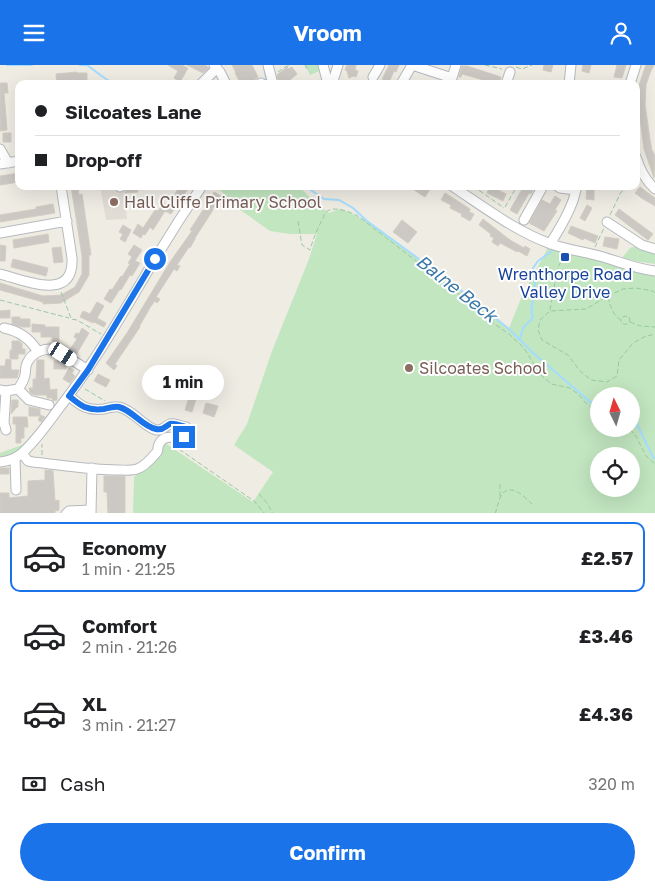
<!DOCTYPE html>
<meta charset="utf-8">
<style>
:root{--surface:#fff;--page:#f2f2f2;--text:#202124;--muted:#757577;--line:#e0e0e0;--accent:#1a73e8}
body{margin:0;font-family:"Golos Text",sans-serif;background:var(--page);color:var(--text);height:100vh;display:flex;flex-direction:column;font-size:19px;white-space:nowrap}
*{box-sizing:border-box;margin:0}
p{font-size:16px;color:var(--muted)}
.icon{flex:none;width:28px;height:28px;fill:none;stroke:currentColor;stroke-width:2;stroke-linecap:round;stroke-linejoin:round}
.map{position:relative;height:448px;overflow:hidden}
.panel{display:flex;flex-direction:column;background:var(--surface);flex:1}
.panel>*{flex:none}
.top-card{position:absolute;left:15px;top:15px;width:625px;height:110px;border-radius:10px;box-shadow:0 5px 20px #0002;display:grid;align-content:center;height:110px;padding:0 20px;background:var(--surface)}
.needle{width:32px;rotate:355deg}
.fabs{position:absolute;left:590px;top:322px;display:grid;gap:10px}
.fabs a{display:grid;place-items:center;width:50px;height:50px;border-radius:50%;background:var(--surface);box-shadow:0 5px 20px #0002;font-size:25px}
.end{position:absolute;width:22px;height:22px;margin:-11px;border:6px solid #1a73e8;background:#fff;box-shadow:0 0 0 2px #fff}
.from{border-radius:50%}
.bubble{position:absolute;height:35px;border-radius:18px;background:var(--surface);box-shadow:0 5px 20px #0002;font-size:16px;font-weight:700;line-height:35px;text-align:center}
.car{position:absolute;width:15px;height:30px;margin:-15px -8px;border-radius:6px;box-shadow:0 0 4px 1px #0007;background:linear-gradient(#fff 24%,#345 0 40%,#fff 0 76%,#345 0 86%,#fff 0)}
.top-card b{display:flex;align-items:center;gap:18px;height:48px;font-size:19px}
.top-card b+b{border-top:1px solid var(--line)}
.top-card i{width:12px;height:12px;background:var(--text)}
ul{padding:9px 0 0;list-style:none}
li{display:flex;align-items:center;gap:15px;height:70px;margin:0 10px 8px;padding:0 10px;border:2px solid transparent;border-radius:10px}
li div{flex:1}
li b{display:block;font-size:19px}
li em{font-style:normal;font-weight:700}
li.active{border-color:var(--accent)}
li>.icon{width:45px;height:45px;stroke-width:1.5}
.pay{display:flex;align-items:center;gap:12px;height:55px;padding:0 20px;font-size:19px}
.pay p{margin-inline-start:auto}
.cta{display:flex;gap:10px;margin-top:auto;padding:10px 20px}
.cta a{flex:1;height:58px;border-radius:30px;background:var(--accent);color:#fff;font-size:20px;font-weight:700;line-height:58px;text-align:center}
header{display:flex;justify-content:space-between;align-items:center;height:65px;padding:0 20px;background:var(--accent);color:#fff;font-size:22px;font-weight:700}
.map>svg:first-child{display:block}
.education{fill:#e1ddd5}
.green{fill:#c2e6c0;fill-rule:evenodd}
.lines{fill:none;stroke-linecap:round;stroke-linejoin:round}
.stream{stroke:#a4dcff;stroke-width:2}
.building{fill:#ccc8c3;stroke:#d3cdc2}
.minor-casing{stroke:#b6babe;stroke-width:11}
.path{stroke:#99c8a4;stroke-width:1;stroke-dasharray:5 2.5;stroke-linecap:butt}
.minor{stroke:#fff;stroke-width:9}
.route{stroke:#1a73e8;stroke-width:6}
.education-dot{fill:#8d6e63;stroke:#fff;stroke-width:2}
.transit-dot{fill:#1a4fb4;stroke:#fff;stroke-width:2}
.labels{text-anchor:middle;dominant-baseline:central;stroke-width:4;stroke-linejoin:round;paint-order:stroke}
.education-label{font-size:16px;fill:#785e54;stroke:#fff;text-anchor:start}
.transit-label{font-size:16px;fill:#164399;stroke:#fff}
.water-label{font-size:18px;font-style:italic;fill:#3c78aa;stroke:#fff}
</style>
<header><svg class="icon" aria-label="menu" viewBox="0 0 24 24"><path d="M4 6h16M4 12h16M4 18h16"/></svg>Vroom<svg class="icon" aria-label="person" viewBox="0 0 24 24"><circle cx="12" cy="8" r="4"/><path d="M4 21q1-7 8-7t8 7"/></svg></header>
<div class="map">
<svg width="655" height="449" viewBox="0 0 655 449">
<rect width="100%" height="100%" fill="#efece4"/>
<path class="education" d="M 100,121 L 124,121 L 127,154 L 106,155 Z"/>
<path class="green" d="M 305,0 L 323,0 L 324,4 L 310,10 Z
M 216,121 L 298,121 L 318,140 L 329,148 L 340,144 L 348,147 L 367,156 L 453,219 L 509,263 L 522,231 L 550,179 L 655,206 L 655,448 L 133,449 L 134,412 C 147,402 157,392 165,378 L 253,437 L 273,407 L 234,380 L 247,359 L 272,286 L 309,194 L 317,169 L 290,169 L 270,166 L 239,144 ZM 599,331 L 631,331 L 631,364 L 599,364 ZM 599,391 L 631,391 L 631,424 L 599,424 Z
M 637,181 L 655,187 L 655,199 L 635,196 L 622,193 L 630,183 Z
M 29,374 L 29,376 C 21,385 12,390 0,393 L 0,388 L 22,380 Z"/>
<g class="lines">
<path class="stream" d="M 7,0 L 32,0
M 80,0 L 87,0 L 103,12 L 114,19
M 264,0 L 267,19
M 305,121 L 324,134 L 339,135 L 353,143 L 367,156 L 453,219 L 509,264 L 531,286 L 596,342 L 599,343
M 520,274 C 523,260 524,262 533,253 C 529,244 534,234 535,224 C 535,217 535,210 533,203 L 538,196 L 552,186
M 631,347 L 653,392 L 655,393"/>
</g>
<path class="building" d="M 168,0 L 182,0 L 188,3 L 180,17 L 174,13 L 178,6 Z
M 187,0 L 205,0 L 209,3 L 203,8 Z
M 232,0 L 252,0 L 258,12 L 252,17 L 253,19 L 241,19 L 235,8 L 236,8 Z
M 347,0 L 356,0 L 355,5 L 358,6 L 356,12 L 353,11 L 349,13 L 347,6 L 345,5 Z
M 389,0 L 399,0 L 396,7 L 394,6 L 389,17 L 382,14 Z
M 544,0 L 553,0 L 551,7 L 543,5 Z
M 583,0 L 591,0 L 589,8 L 582,6 Z
M 617,0 L 626,0 L 622,13 L 614,12 Z
M 646,0 L 654,0 L 650,8 L 646,20 L 645,39 L 650,75 L 652,86 L 653,86 L 655,92 L 654,113 L 644,84 L 638,37 L 638,24 L 644,5 Z
M 462,1 L 467,1 L 501,12 L 499,19 L 494,19 L 494,18 L 462,9 L 461,12 L 459,12 Z
M 287,2 L 288,4 L 292,2 L 297,9 L 290,15 L 293,19 L 279,19 L 277,10 Z
M 77,7 L 77,8 L 87,8 L 87,17 L 57,19 L 56,9 Z
M 0,18 L 7,18 L 8,28 L 4,28 L 7,65 L 0,66 Z
M 3,68 L 11,68 L 11,77 L 3,77 Z
M 19,108 L 19,117 L 0,120 L 0,111 Z
M 71,121 L 78,121 L 79,130 L 82,129 L 91,190 L 89,190 L 89,210 L 79,227 L 61,238 L 43,239 L 43,237 L 0,225 L 0,218 L 43,231 L 61,230 L 75,222 L 82,209 L 82,191 Z
M 126,121 L 137,121 L 138,127 L 125,128 Z
M 181,121 L 190,121 L 171,149 L 165,146 L 153,165 L 150,162 L 145,170 L 143,169 L 141,173 L 133,168 L 138,159 L 143,163 L 155,145 L 158,146 L 164,138 L 168,141 L 178,124 L 179,125 Z
M 408,121 L 432,121 L 425,132 Z
M 490,121 L 506,129 L 503,136 L 487,128 Z
M 524,121 L 535,121 L 531,129 L 529,128 L 517,149 L 510,145 Z
M 587,121 L 594,121 L 594,135 L 586,134 Z
M 640,122 L 655,133 L 655,141 L 643,134 L 635,128 Z
M 214,127 L 221,131 L 212,145 L 213,145 L 195,173 L 195,174 L 190,183 L 189,182 L 177,200 L 180,201 L 177,206 L 174,204 L 156,232 L 160,234 L 157,238 L 155,236 L 151,241 L 139,262 L 140,262 L 115,299 L 117,301 L 114,305 L 106,298 L 127,268 L 170,197 L 192,166 L 190,165 L 203,145 L 204,146 L 210,137 L 209,136 Z
M 445,128 L 470,144 L 469,147 L 474,149 L 470,156 L 461,151 L 462,149 L 450,143 L 451,140 L 441,135 Z
M 555,131 L 561,135 L 555,145 L 557,146 L 544,166 L 529,158 L 542,135 L 550,139 Z
M 53,139 L 55,148 L 0,157 L 0,150 L 36,144 L 36,142 Z
M 587,140 L 592,143 L 585,156 L 580,153 Z
M 619,144 L 653,169 L 648,175 L 615,150 Z
M 483,154 L 510,175 L 524,183 L 525,181 L 530,184 L 527,191 L 518,186 L 517,187 L 500,178 L 498,181 L 492,177 L 494,173 L 490,171 L 491,169 L 479,160 Z
M 402,155 L 417,167 L 408,178 L 393,167 Z
M 123,160 L 131,165 L 125,177 L 120,174 L 123,169 L 119,167 Z
M 571,161 L 598,171 L 595,178 L 584,173 L 583,175 L 568,168 Z
M 48,169 L 49,177 L 14,183 L 13,175 Z
M 605,172 L 619,174 L 617,184 L 603,181 Z
M 0,180 L 6,181 L 5,196 L 0,196 Z
M 134,180 L 142,185 L 135,196 L 140,198 L 132,211 L 130,210 L 121,225 L 120,224 L 111,238 L 104,234 L 110,224 L 112,225 L 121,211 L 122,212 L 130,199 L 128,198 L 132,192 L 128,189 Z
M 61,182 L 63,197 L 54,198 L 52,183 Z
M 13,194 L 48,203 L 46,211 L 11,202 Z
M 97,237 L 104,241 L 97,253 L 106,258 L 104,262 L 94,257 L 93,258 L 80,252 L 83,246 L 90,249 Z
M 10,245 L 10,253 L 0,253 L 0,246 Z
M 12,252 L 20,252 L 20,254 L 30,254 L 30,262 L 20,262 L 12,259 Z
M 32,259 L 45,260 L 45,262 L 59,262 L 59,276 L 52,276 L 52,272 L 41,272 L 41,267 L 32,267 Z
M 82,263 L 89,268 L 76,290 L 69,286 L 77,274 L 74,272 L 76,268 L 79,269 Z
M 12,276 L 20,276 L 20,278 L 22,278 L 22,284 L 25,284 L 25,289 L 18,289 L 18,294 L 10,294 L 10,285 L 12,285 Z
M 6,294 L 11,295 L 11,305 L 19,305 L 17,313 L 0,313 L 0,301 L 5,301 Z
M 37,295 L 44,295 L 44,314 L 49,313 L 50,325 L 57,324 L 57,335 L 53,336 L 52,333 L 47,333 L 47,330 L 36,330 L 32,329 L 30,327 L 29,323 L 33,323 L 33,314 L 36,314 Z
M 61,295 L 62,298 L 66,298 L 66,304 L 54,304 L 54,296 Z
M 69,303 L 74,305 L 72,308 L 75,311 L 70,318 L 63,314 Z
M 98,309 L 110,315 L 106,322 L 94,316 Z
M 189,332 L 196,334 L 192,347 L 185,345 Z
M 12,335 L 18,335 L 18,342 L 16,343 L 11,349 Z
M 206,338 L 218,341 L 214,352 L 203,348 Z
M 29,342 L 40,344 L 40,350 L 45,352 L 41,357 L 38,355 L 40,351 L 29,351 Z
M 13,352 L 27,352 L 28,362 L 24,362 L 24,373 L 21,373 L 21,378 L 16,378 L 16,359 L 13,359 Z
M 0,403 L 9,403 L 9,409 L 0,409 Z
M 45,405 L 53,406 L 55,436 L 59,435 L 59,445 L 55,446 L 55,449 L 0,449 L 0,428 L 9,428 L 9,433 L 28,431 L 28,416 L 45,415 Z
M 104,411 L 125,411 L 125,449 L 108,449 L 107,427 L 104,427 Z"/>
<g class="lines">
<defs>
<path id="minor" d="M 214,0 L 220,7 L 226,19
M 268,0 L 273,19
M 323,0 L 328,19
M 412,0 L 452,13 L 456,0
M 373,12 L 380,0
M 201,19 L 217,3
M 260,19 L 261,18
M 331,19 L 334,13 L 338,0
M 401,19 L 412,0
M 506,19 L 510,7
M 569,19 L 571,0
M 630,19 L 636,0
M 0,84 L 8,98
M 636,92 C 640,105 645,115 655,124
M 0,99 L 19,96
M 452,121 C 484,142 515,166 551,179 C 568,185 586,187 603,192 C 620,197 637,204 655,206
M 557,121 L 560,123 L 576,125
M 120,122 L 120,121
M 524,155 L 543,121
M 607,157 L 642,180 L 655,184
M 0,168 L 67,156
M 550,179 C 559,165 576,137 576,121
M 0,209 C 24,215 74,238 72,193 L 61,121
M 4,263 C 19,266 30,273 38,287
M 18,324 C 21,320 24,315 25,310 C 26,306 25,302 27,298 C 32,287 47,281 58,286 L 88,305
M 0,325 L 6,326 L 18,324 L 29,335 L 49,340
M 6,326 L 4,358 L 6,365
M 22,388 L 28,396 L 33,397 C 61,400 90,405 118,405 C 124,405 131,406 137,404 C 144,402 152,393 157,387 C 159,382 157,384 159,379 C 164,369 175,372 183,376 L 186,362 C 181,361 175,358 170,359 C 165,361 163,366 156,365 C 144,362 133,345 119,342 C 115,341 108,343 104,344 C 87,346 81,341 69,331
M 15,393 L 16,425
M 0,397 C 8,396 15,394 21,389 C 36,376 48,358 60,342 C 93,300 118,256 145,211 C 163,180 182,150 202,121
M 66,449 L 69,446 L 91,445
M 91,449 L 92,403"/>
</defs>
<use href="#minor" class="minor-casing"/>
<path class="path" d="M 305,0 L 307,4
M 485,0 L 502,4
M 516,2 L 522,4 L 532,0
M 278,7 L 285,2 L 291,0
M 379,16 L 384,19
M 473,121 L 504,143
M 505,142 L 517,121
M 610,150 L 621,127 L 630,121
M 298,156 L 302,180 L 310,185 C 313,174 317,165 322,155 C 324,152 324,149 326,147 C 334,140 350,147 358,151 L 477,243 L 483,251 L 509,269 L 524,283 L 540,309 L 551,319 L 570,323 L 579,330 L 587,339 L 597,347 L 599,347
M 595,182 L 604,163
M 61,227 L 71,253 L 71,254 L 77,255 L 101,269
M 655,228 L 653,226 L 636,223 L 623,224 L 608,231 L 586,244 L 550,246 L 540,255 L 538,265 L 542,275 L 568,290 L 580,306 L 591,315 L 607,317 L 617,311 L 619,295 L 633,278 L 644,272 L 655,269
M 608,232 C 610,241 613,250 621,255 L 623,252 L 626,251 L 629,252 L 630,255 L 629,258 C 626,260 624,260 621,257 L 621,255
M 0,235 L 69,253
M 550,245 L 558,202 L 564,192
M 630,257 L 640,261 L 655,262
M 85,324 L 105,336
M 630,364 L 637,373 L 646,391 L 655,399
M 173,380 L 254,436 L 265,449
M 42,390 L 42,379
M 500,419 L 500,431
M 259,429 L 267,438 L 273,449
M 495,449 C 497,443 498,438 500,433 C 508,415 524,431 532,439"/>
<use href="#minor" class="minor"/>
</g>
<g class="lines">
<path class="route" d="M 155,194 L 88,305 L 69,331 C 81,341 87,346 104,344 C 108,343 115,341 119,342 C 132,345 143,362 156,364 C 163,366 165,361 170,359 C 175,358 181,361 186,362 L 184,372"/>
</g>
<g class="education-dot">
<circle cx="114" cy="137" r="5"/>
<circle cx="409" cy="303" r="5"/>
</g>
<rect class="transit-dot" x="560" y="187" width="10" height="10" rx="2.5"/>
<g class="labels">
<g class="education-label">
<text x="124" y="137">Hall Cliffe Primary School</text>
<text x="419" y="303">Silcoates School</text>
</g>
<g class="transit-label">
<text x="565" y="209">Wrenthorpe Road<tspan x="565" dy="18">Valley Drive</tspan></text>
</g>
<g class="water-label">
<text transform="translate(457 223) rotate(38)">Balne Beck</text>
</g>
</g>
</svg>
<div class="fabs">
<a><svg class="needle" viewBox="-14 -14 28 28"><path d="M0-13l5 13h-10z" fill="#e53935"/><path d="M0 13l5-13h-10z" fill="#757577"/></svg></a>
<a><svg class="icon" aria-label="locate" viewBox="0 0 24 24"><circle cx="12" cy="12" r="6"/><path d="M12 2v4M12 18v4M2 12h4M18 12h4"/></svg></a>
</div>
<i class="end from" style="left:155px;top:194px"></i>
<i class="end" style="left:184px;top:372px"></i>
<div class="bubble" style="left:142px;top:300px;width:82px">1 min</div>
<i class="car" style="left:63px;top:289px;rotate:123deg"></i>
<div class="top-card">
<b><i class="from"></i>Silcoates Lane</b>
<b><i></i>Drop-off</b>
</div>
</div>
<section class="panel">
<ul>
<li class="active"><svg class="icon" aria-label="car" viewBox="0 0 24 24"><path d="M5 17H2v-5l4-1 3-4h7l3 4 3 1v5h-3M9 17h6M6 11h13"/><circle cx="7" cy="17" r="2"/><circle cx="17" cy="17" r="2"/></svg><div><b>Economy</b><p>1 min · 21:25</p></div><em>£2.57</em></li>
<li><svg class="icon" aria-label="car" viewBox="0 0 24 24"><path d="M5 17H2v-5l4-1 3-4h7l3 4 3 1v5h-3M9 17h6M6 11h13"/><circle cx="7" cy="17" r="2"/><circle cx="17" cy="17" r="2"/></svg><div><b>Comfort</b><p>2 min · 21:26</p></div><em>£3.46</em></li>
<li><svg class="icon" aria-label="car" viewBox="0 0 24 24"><path d="M5 17H2v-5l4-1 3-4h7l3 4 3 1v5h-3M9 17h6M6 11h13"/><circle cx="7" cy="17" r="2"/><circle cx="17" cy="17" r="2"/></svg><div><b>XL</b><p>3 min · 21:27</p></div><em>£4.36</em></li>
</ul>
<div class="pay"><svg class="icon" aria-label="cash" viewBox="0 0 24 24"><path d="M3 7h18v10H3z"/><circle cx="12" cy="12" r="2"/></svg>Cash<p>320 m</p></div>
<div class="cta"><a>Confirm</a></div>
</section>
